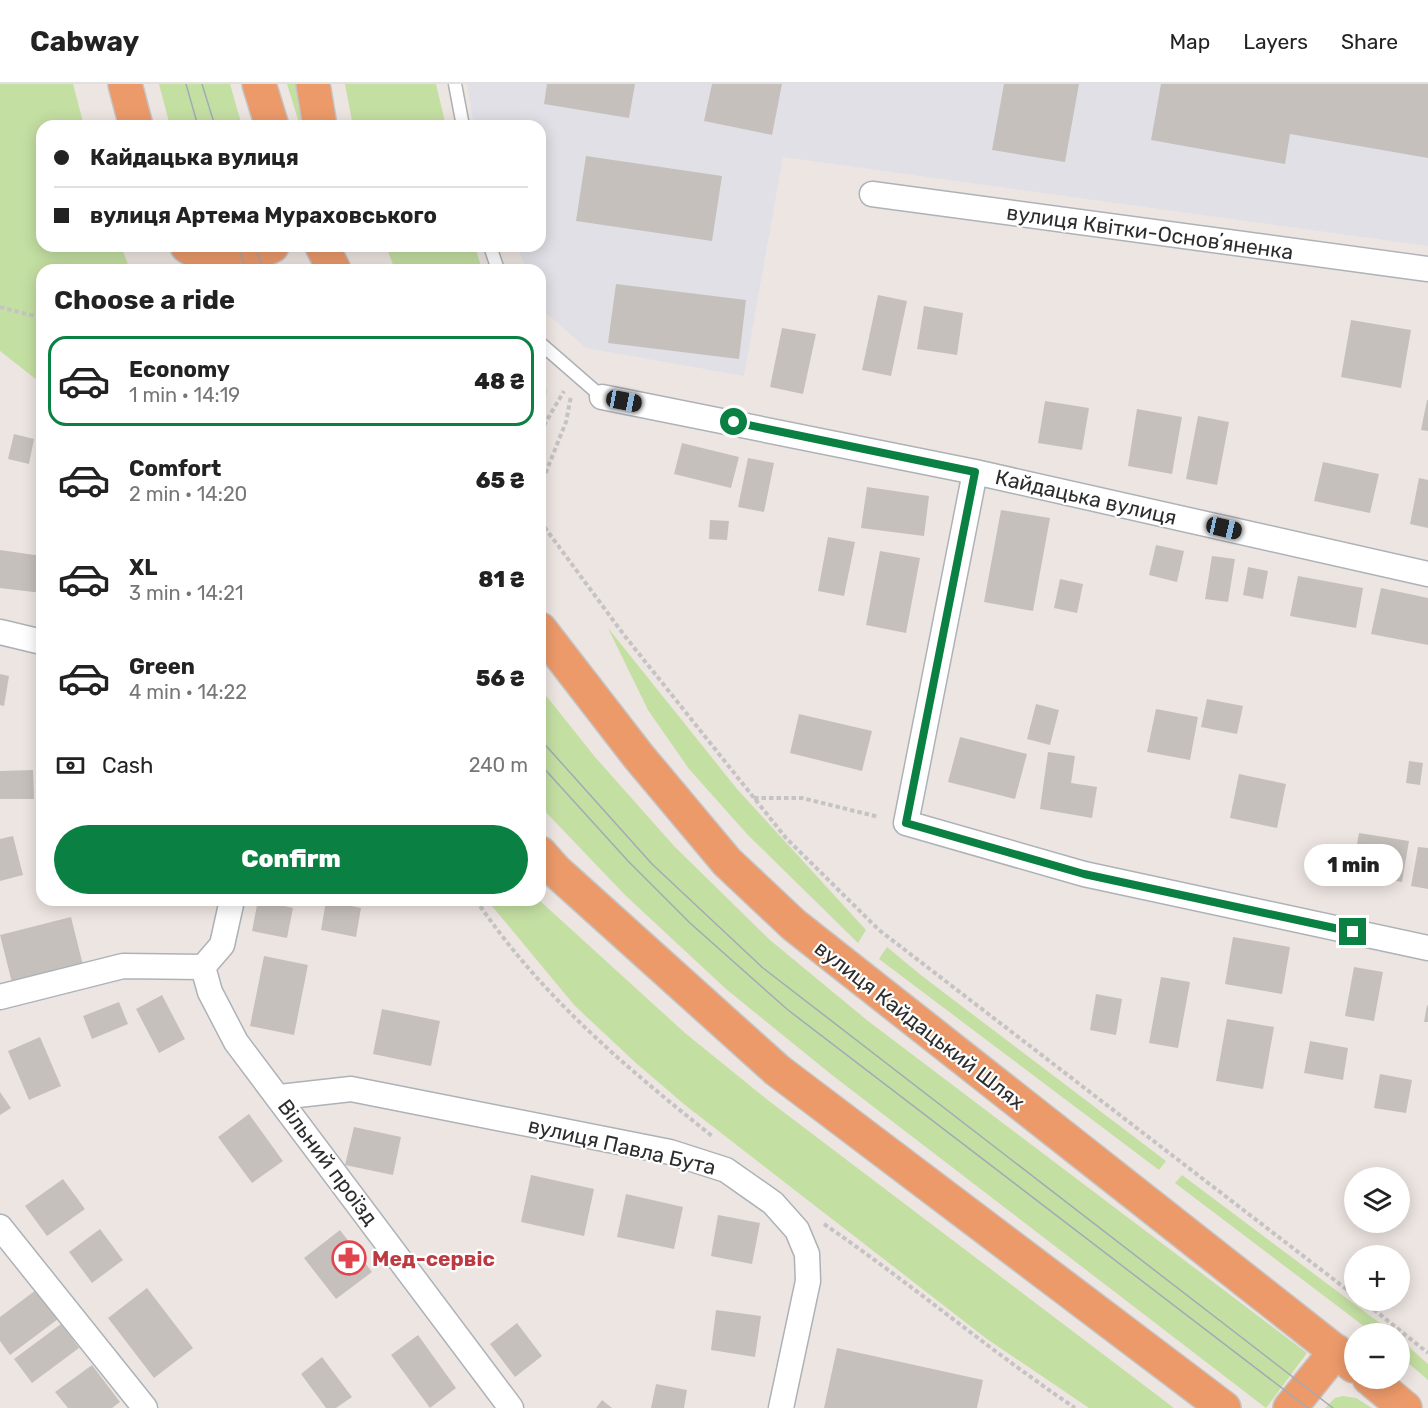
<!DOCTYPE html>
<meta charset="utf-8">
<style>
:root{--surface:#fff;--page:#f6f6f6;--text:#222;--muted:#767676;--line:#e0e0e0;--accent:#0b8043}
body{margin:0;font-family:Rubik,sans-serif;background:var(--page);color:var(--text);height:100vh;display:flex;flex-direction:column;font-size:22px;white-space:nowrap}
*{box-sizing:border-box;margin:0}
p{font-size:20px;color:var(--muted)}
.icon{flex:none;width:33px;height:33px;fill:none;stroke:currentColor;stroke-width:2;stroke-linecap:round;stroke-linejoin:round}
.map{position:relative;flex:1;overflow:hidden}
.drawer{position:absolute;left:36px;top:180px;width:510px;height:642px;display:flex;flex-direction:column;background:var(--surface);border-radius:18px;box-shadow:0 3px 15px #0003}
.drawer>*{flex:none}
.top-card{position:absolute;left:36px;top:36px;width:510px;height:132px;border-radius:18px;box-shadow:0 3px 15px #0003;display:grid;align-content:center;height:132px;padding:0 18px;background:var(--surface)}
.tools{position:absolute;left:1344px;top:1083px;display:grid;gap:12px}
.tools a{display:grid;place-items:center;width:66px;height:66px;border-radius:50%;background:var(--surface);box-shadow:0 3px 15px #0003;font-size:30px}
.end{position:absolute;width:27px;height:27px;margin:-14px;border:8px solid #0b8043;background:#fff;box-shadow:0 0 0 3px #fff}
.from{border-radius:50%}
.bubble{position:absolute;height:42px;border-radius:21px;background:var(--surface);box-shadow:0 3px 15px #0003;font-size:20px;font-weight:800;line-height:42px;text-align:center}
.car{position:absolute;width:18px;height:36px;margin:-18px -9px;border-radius:8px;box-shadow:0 0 4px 2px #0007;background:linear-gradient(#222 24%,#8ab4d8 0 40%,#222 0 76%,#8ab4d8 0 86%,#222 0)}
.top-card b{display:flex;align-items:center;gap:21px;height:57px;font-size:22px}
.top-card b+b{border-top:2px solid var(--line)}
.top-card i{width:15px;height:15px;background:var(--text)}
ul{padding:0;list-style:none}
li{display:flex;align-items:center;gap:18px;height:90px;margin:0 12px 9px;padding:0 6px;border:3px solid transparent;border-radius:18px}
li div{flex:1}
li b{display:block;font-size:22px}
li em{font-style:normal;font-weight:800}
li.selected{border-color:var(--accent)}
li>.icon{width:54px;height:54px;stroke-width:1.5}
h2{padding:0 18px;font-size:27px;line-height:72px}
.pay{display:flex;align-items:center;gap:15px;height:66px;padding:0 18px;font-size:22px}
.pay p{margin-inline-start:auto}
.cta{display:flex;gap:12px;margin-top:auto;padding:12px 18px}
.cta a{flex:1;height:69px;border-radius:36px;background:var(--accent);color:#fff;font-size:24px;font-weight:800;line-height:69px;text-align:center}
header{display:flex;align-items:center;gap:36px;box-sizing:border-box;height:84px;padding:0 30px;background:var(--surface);border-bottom:2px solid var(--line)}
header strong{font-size:28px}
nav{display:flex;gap:33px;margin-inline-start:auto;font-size:21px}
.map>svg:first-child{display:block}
.industrial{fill:#e1e0e6}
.green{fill:#c4dfa2}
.building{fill:#c6c0bc}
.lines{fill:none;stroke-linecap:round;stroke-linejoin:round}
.service-casing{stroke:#adb2b8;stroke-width:15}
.minor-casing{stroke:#adb2b8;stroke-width:27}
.trunk-casing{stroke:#c4c4c4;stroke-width:36}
.path{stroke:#c4c4c4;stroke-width:4;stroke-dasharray:4.5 3;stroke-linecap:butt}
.service{stroke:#fff;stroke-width:12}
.minor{stroke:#fff;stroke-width:24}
.trunk{stroke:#ec9a6a;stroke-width:33}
.tram{stroke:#a3aab5;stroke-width:1.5}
.route{stroke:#0b8043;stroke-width:8}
.labels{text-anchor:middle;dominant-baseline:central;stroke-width:4.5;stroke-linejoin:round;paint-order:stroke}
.street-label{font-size:21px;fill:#2d2d2d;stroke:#fff}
.health-label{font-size:21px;font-weight:bold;fill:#be3a42;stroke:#fff;text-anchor:start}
</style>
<header>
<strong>Cabway</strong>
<nav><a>Map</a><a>Layers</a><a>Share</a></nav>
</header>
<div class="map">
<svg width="1428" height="1324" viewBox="0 0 1428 1324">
<rect width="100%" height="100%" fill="#ede5e1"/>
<path class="industrial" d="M 467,0 L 1428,0 L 1428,162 L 783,73 L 744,292 L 586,264 L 544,227 L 540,217 L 540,186 L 527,186 L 517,162 L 540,162 L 540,42 L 474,42 Z"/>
<path class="green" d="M 0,0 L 73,0 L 84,42 L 42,42 L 42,162 L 121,162 L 130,186 L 42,186 L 42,300 L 0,267 Z
M 159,0 L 230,0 L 242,42 L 170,42 Z
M 287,0 L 296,0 L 302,42 L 300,42 Z
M 345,0 L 436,0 L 446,42 L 353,42 Z
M 386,162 L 475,162 L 482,186 L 395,186 Z
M 540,291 C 551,303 546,315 540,329 Z
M 608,544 L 737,705 L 866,846 L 858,859 L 747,750 L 689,685 L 648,626 Z
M 540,604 L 595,673 L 674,762 L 770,856 L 868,937 L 1307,1269 L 1266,1324 L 832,991 L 726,905 L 625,811 L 540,722 Z
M 487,816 L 539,816 L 685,949 L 769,1017 L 1174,1324 L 1089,1324 L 987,1255 L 685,1021 L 636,979 L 575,922 Z
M 887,863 L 922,892 L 1166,1077 L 1159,1086 L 879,875 Z
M 1182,1091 L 1393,1249 L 1373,1249 L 1175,1099 Z
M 1400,1255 L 1428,1280 L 1428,1296 L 1400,1272 Z
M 1343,1312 L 1356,1314 L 1372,1324 L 1325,1324 L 1335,1314 Z"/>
<path class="building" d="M 547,0 L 635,0 L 629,34 L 544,20 Z
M 712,0 L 782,0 L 772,51 L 704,37 Z
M 1004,0 L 1079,0 L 1065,78 L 992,66 Z
M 1161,0 L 1428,0 L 1428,74 L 1290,50 L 1285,80 L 1151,56 Z
M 586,72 L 722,92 L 712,157 L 576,137 Z
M 616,200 L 746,216 L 739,275 L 608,259 Z
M 878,211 L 907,217 L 891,292 L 862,286 Z
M 924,222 L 963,229 L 957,271 L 917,265 Z
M 1351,236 L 1411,246 L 1401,304 L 1341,293 Z
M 782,244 L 816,250 L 803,310 L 770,303 Z
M 1427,316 L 1428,316 L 1428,347 L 1421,346 Z
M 1045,317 L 1089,324 L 1082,366 L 1038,359 Z
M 1137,325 L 1182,333 L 1172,390 L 1128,382 Z
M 1198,332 L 1229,338 L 1217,401 L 1186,395 Z
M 14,350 L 34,355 L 29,380 L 8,375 Z
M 682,359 L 739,373 L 731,404 L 674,390 Z
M 748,374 L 774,379 L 764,428 L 738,423 Z
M 1323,378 L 1379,390 L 1370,429 L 1314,417 Z
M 1419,394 L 1428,396 L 1428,444 L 1410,440 Z
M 867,403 L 929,412 L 924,452 L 861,444 Z
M 1001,426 L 1050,434 L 1033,527 L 984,518 Z
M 710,436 L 729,437 L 727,456 L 709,455 Z
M 828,453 L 855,458 L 844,512 L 818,507 Z
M 1156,461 L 1184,467 L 1177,498 L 1149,491 Z
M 0,466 L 42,472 L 42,509 L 0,504 Z
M 880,467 L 920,474 L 906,549 L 866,541 Z
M 1212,472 L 1235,475 L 1228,518 L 1205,515 Z
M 1248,483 L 1268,487 L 1263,515 L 1243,511 Z
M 1298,492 L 1363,504 L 1356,544 L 1290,532 Z
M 1060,495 L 1083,500 L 1077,529 L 1054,524 Z
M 1381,504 L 1428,514 L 1428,561 L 1371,550 Z
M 0,590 L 9,592 L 4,622 L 0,621 Z
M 1207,615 L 1243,622 L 1237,650 L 1201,643 Z
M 1036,620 L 1059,626 L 1050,661 L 1027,655 Z
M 1156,625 L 1198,633 L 1190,676 L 1147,668 Z
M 799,630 L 872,647 L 862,687 L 790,669 Z
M 960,653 L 1027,670 L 1015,715 L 948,698 Z
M 1048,668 L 1075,672 L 1071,699 L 1097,703 L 1092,734 L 1040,725 Z
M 1409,677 L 1423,679 L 1420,701 L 1406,699 Z
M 33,686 L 34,715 L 0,715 L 0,687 Z
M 1239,690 L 1286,700 L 1277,744 L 1230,734 Z
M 1359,749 L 1409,757 L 1402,798 L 1352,789 Z
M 13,752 L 23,791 L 0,797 L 0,755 Z
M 1418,763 L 1428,764 L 1428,805 L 1411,802 Z
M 258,816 L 293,824 L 287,854 L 252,847 Z
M 326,817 L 361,824 L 356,853 L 321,846 Z
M 71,833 L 83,881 L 12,899 L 0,851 Z
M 1233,853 L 1290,863 L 1282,910 L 1225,900 Z
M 264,872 L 308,881 L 294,951 L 250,942 Z
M 1354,883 L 1383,888 L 1374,937 L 1345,932 Z
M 1161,893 L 1190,898 L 1178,964 L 1149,959 Z
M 1096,910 L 1122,915 L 1116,951 L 1090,946 Z
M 162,911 L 185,955 L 159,969 L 136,925 Z
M 119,918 L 128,940 L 92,955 L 83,932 Z
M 1427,921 L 1428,922 L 1428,938 L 1424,938 Z
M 382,925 L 440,937 L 431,982 L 373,970 Z
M 1227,935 L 1274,943 L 1263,1005 L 1216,997 Z
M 40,953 L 61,1002 L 29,1016 L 8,967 Z
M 1310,957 L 1348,964 L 1343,996 L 1304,989 Z
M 1380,990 L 1412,996 L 1406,1029 L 1374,1024 Z
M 0,1008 L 11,1024 L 0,1031 Z
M 249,1030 L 283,1077 L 252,1099 L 218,1053 Z
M 354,1043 L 401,1053 L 393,1091 L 345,1081 Z
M 531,1091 L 594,1105 L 584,1152 L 521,1138 Z
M 63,1095 L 85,1125 L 47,1152 L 25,1122 Z
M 626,1110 L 683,1123 L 674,1165 L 617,1153 Z
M 718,1131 L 760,1139 L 752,1180 L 711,1172 Z
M 100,1145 L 123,1176 L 92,1199 L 69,1168 Z
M 340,1146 L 372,1188 L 336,1215 L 304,1174 Z
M 147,1204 L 193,1264 L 154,1294 L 108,1234 Z
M 36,1206 L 58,1235 L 10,1271 L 0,1257 L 0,1233 Z
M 716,1226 L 761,1232 L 755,1273 L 711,1266 Z
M 517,1239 L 542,1272 L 515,1293 L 490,1260 Z
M 61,1240 L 79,1264 L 32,1299 L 14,1275 Z
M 418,1251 L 456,1304 L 430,1324 L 391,1271 Z
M 837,1264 L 983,1296 L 977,1324 L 824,1324 Z
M 322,1273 L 352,1313 L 336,1324 L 326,1324 L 301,1290 Z
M 92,1281 L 120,1318 L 112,1324 L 68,1324 L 55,1308 Z
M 656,1300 L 687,1306 L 684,1324 L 651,1324 Z
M 602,1316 L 612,1324 L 596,1324 Z"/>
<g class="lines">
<defs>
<path id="service" d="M 455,0 L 463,42
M 490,162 L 498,186
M 540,259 L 602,313"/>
<path id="minor" d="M 872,110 L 1428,185
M 602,313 L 975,388 L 1428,490
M 975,388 L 906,739 L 1084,790 L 1428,864
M 0,548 L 42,558
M 203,883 L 210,908 L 236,958 L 511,1324
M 0,913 L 123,882 L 203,883 L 222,861 L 232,816
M 280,1013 L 351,1005 L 670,1068 L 726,1086 L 773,1119 L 797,1146 L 807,1170 L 808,1197 L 781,1324
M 0,1143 L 145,1324"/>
<path id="trunk" d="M 125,0 L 136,42
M 259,0 L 272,42
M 313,0 L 320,42
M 187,162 C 215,181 244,177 272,162
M 322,162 L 334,186
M 540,545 L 639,673 L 727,778 L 794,841 L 1354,1282
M 540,769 L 556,787 L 777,986 L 1224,1324
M 1369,1294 L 1405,1324
M 1290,1324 L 1336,1267"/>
</defs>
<use href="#service" class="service-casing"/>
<use href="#minor" class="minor-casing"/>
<use href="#trunk" class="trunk-casing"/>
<path class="path" d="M 0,223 L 42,234
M 540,348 L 564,307
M 540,403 L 566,338 L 571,312
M 540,437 L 624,551 L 786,754 L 879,846 L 1354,1211
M 754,714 L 802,714 L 879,733
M 476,816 C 541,912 623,981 712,1052
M 824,1140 C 910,1199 989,1266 1075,1324
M 1362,1216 L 1428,1269"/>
<use href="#service" class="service"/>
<use href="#minor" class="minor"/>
<use href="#trunk" class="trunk"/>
<path class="tram" d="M 186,0 L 198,42
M 202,0 L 215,42
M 237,162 L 247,186
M 255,162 L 264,186
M 540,655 L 652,780 L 763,884 L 1333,1324
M 540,680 L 628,777 L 690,839 L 788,926 L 1308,1324"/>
</g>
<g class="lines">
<path class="route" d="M 734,338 L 975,388 L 906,739 L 1084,790 L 1353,848"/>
</g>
<defs>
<symbol id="pharmacy-ring" viewBox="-11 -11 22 22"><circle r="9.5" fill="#fff" stroke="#e0444e" stroke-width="1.5"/><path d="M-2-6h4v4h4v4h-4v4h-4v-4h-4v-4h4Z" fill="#e0444e"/></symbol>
</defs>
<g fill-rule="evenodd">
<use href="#pharmacy-ring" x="330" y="1155" width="38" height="38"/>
</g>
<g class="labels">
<g class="street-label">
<text transform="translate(1150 148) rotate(8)">вулиця Квітки-Основʼяненка</text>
<text transform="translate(1086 413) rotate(13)">Кайдацька вулиця</text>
<text transform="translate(920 941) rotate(38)">вулиця Кайдацький Шлях</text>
<text transform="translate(622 1062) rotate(13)">вулиця Павла Бута</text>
<text transform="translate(328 1078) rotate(53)">Вільний проїзд</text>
</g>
<g class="health-label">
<text x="372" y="1174">Мед-сервіс</text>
</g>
</g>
</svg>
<div class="tools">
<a><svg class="icon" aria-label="layers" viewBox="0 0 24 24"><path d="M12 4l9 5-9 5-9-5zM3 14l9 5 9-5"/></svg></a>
<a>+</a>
<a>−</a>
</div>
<i class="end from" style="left:734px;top:338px"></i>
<i class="end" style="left:1353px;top:848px"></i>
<div class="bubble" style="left:1304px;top:760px;width:99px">1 min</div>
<i class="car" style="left:624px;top:317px;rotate:101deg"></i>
<i class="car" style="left:1224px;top:444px;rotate:103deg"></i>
<div class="top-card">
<b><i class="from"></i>Кайдацька вулиця</b>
<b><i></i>вулиця Артема Мураховського</b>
</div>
<section class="drawer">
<h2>Choose a ride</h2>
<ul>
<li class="selected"><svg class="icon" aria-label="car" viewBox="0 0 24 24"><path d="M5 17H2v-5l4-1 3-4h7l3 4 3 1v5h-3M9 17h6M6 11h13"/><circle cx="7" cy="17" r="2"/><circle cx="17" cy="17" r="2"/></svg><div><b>Economy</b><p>1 min · 14:19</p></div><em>48 ₴</em></li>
<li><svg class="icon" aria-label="car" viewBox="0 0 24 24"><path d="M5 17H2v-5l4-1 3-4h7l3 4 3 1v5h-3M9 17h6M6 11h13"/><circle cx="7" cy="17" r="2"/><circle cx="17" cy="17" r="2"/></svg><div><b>Comfort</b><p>2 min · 14:20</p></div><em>65 ₴</em></li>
<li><svg class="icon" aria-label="car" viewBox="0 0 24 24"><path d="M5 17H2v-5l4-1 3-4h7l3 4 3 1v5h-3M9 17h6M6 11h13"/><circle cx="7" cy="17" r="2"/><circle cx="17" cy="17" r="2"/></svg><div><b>XL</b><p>3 min · 14:21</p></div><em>81 ₴</em></li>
<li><svg class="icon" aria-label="car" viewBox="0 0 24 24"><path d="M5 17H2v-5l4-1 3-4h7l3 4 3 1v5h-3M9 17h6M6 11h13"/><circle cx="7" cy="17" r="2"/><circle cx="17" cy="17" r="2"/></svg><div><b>Green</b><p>4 min · 14:22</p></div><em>56 ₴</em></li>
</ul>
<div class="pay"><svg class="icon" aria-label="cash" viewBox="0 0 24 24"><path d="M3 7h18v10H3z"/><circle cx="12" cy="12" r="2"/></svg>Cash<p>240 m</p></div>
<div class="cta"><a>Confirm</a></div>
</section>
</div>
